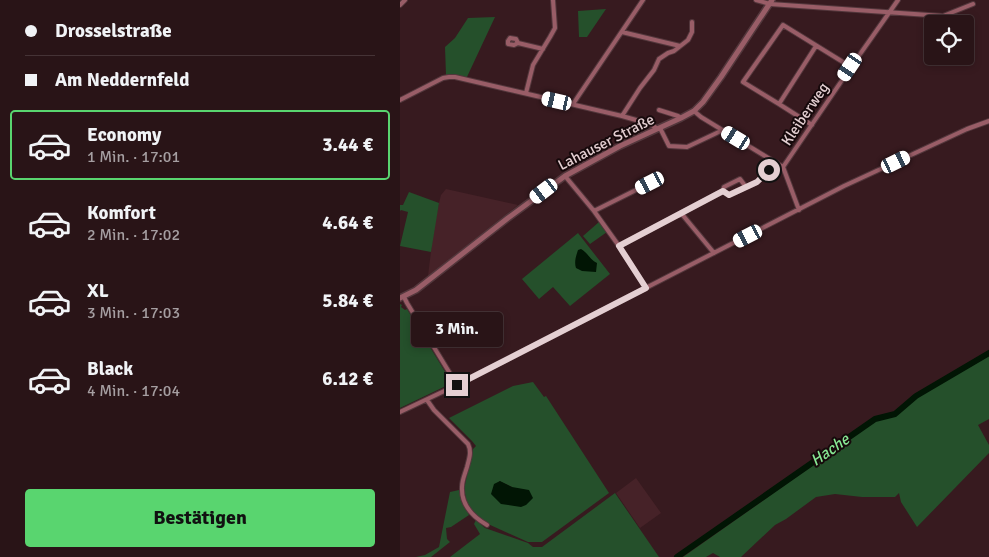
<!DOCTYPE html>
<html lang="de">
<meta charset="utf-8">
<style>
:root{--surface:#291417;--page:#311d20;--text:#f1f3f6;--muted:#a59ea1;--line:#453336;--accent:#59d56f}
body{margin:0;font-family:Signika,sans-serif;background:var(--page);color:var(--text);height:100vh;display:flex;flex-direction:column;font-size:19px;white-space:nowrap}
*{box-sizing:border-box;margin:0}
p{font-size:16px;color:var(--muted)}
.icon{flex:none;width:28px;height:28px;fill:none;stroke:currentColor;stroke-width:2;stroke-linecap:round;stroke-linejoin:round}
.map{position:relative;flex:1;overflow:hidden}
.side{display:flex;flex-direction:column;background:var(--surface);width:400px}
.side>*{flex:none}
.top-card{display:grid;align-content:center;height:110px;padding:0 25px;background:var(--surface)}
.fabs{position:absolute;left:524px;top:15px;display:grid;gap:10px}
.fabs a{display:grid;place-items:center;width:50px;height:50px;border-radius:5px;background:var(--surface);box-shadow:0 2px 8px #0003,0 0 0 1px var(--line);font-size:25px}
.end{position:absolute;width:22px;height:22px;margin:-11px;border:6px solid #e4cfd2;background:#111;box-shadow:0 0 0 2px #111}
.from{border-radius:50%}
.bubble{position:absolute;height:35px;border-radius:5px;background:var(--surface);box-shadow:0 2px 8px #0003,0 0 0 1px var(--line);font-size:16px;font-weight:700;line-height:35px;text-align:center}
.car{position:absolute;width:15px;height:30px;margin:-15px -8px;border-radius:6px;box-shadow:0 0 4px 1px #0007;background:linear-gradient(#fff 24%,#345 0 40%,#fff 0 76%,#345 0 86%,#fff 0)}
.top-card b{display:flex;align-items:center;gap:18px;height:48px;font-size:19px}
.top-card b+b{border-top:1px solid var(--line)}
.top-card i{width:12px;height:12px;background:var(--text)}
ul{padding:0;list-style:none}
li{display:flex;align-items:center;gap:15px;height:70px;margin:0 10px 8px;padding:0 15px;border:2px solid transparent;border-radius:5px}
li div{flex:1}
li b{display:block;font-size:19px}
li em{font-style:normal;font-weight:700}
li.active{border-color:var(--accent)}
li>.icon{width:45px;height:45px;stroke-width:1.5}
.button{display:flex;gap:10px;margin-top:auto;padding:10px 25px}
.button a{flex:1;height:58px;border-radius:5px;background:var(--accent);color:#111;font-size:20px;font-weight:700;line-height:58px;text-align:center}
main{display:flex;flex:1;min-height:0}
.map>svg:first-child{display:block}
.built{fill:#462228}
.green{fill:#25502b;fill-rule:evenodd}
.water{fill:#011504}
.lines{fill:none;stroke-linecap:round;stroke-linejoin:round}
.river{stroke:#011504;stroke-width:6}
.minor-casing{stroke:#53373c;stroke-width:6}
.tertiary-casing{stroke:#53373c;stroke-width:8}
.minor{stroke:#995d67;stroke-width:4}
.tertiary{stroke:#995d67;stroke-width:5}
.route{stroke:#e4cfd2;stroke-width:6}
.labels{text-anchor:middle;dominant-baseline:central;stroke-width:4;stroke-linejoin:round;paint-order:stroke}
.street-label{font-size:15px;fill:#e4cfd2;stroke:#16090b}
.water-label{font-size:16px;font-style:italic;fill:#87e793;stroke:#16090b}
</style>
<main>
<section class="side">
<div class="top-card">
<b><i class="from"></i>Drosselstraße</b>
<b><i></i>Am Neddernfeld</b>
</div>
<ul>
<li class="active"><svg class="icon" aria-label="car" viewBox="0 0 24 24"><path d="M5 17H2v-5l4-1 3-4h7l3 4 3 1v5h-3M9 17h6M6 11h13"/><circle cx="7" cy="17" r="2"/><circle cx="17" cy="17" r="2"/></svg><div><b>Economy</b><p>1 Min. · 17:01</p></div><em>3.44 €</em></li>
<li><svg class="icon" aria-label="car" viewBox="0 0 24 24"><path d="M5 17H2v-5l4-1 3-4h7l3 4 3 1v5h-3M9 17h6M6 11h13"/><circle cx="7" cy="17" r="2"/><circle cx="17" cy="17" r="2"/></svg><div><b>Komfort</b><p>2 Min. · 17:02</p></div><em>4.64 €</em></li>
<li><svg class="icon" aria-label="car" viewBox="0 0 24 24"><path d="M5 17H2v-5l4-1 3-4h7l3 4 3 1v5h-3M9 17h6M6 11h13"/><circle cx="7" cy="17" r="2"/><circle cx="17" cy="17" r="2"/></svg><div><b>XL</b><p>3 Min. · 17:03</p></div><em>5.84 €</em></li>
<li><svg class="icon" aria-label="car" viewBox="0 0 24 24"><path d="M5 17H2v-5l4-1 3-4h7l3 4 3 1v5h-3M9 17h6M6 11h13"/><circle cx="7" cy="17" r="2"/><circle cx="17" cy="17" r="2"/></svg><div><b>Black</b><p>4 Min. · 17:04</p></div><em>6.12 €</em></li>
</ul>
<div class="button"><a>Bestätigen</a></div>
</section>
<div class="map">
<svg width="589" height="557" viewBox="0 0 589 557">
<rect width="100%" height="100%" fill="#371a1f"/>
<path class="built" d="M 46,189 L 118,205 L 28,276 L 34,227 L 39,203 L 41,195 Z
M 236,478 L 261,513 L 240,528 L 216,493 Z"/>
<path class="green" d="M 206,9 L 187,37 L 179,37 L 178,11 Z
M 95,17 L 66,79 L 53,76 L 46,75 L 45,47 L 55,38 L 68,18 Z
M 9,192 L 39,203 L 31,252 L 0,246 L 8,212 L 1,210 L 0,211 L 0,205 L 3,205 Z
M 199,222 L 207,232 L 190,244 L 183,236 Z
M 178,233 L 210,274 L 170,306 L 153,287 L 139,299 L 122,279 Z
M 0,304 L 2,305 L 1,307 L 5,310 L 7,309 L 50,380 L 50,384 L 0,408 Z
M 589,356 L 589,419 L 578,425 L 589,445 L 589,453 L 517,527 L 501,502 L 499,493 L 495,497 L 462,497 L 435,494 L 416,497 L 386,519 L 375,525 L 341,557 L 320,557 L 313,553 L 306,557 L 283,557 L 476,421 L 496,416 L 517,397 Z
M 133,382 L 144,397 L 146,396 L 209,493 L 142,542 L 128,542 L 88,524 L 72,512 L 67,503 L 64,489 L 73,449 L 76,446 L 72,441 L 49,418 L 113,386 ZM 99,481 L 112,487 L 109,504 L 101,504 Z
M 59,490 L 64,504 L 69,515 L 51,527 L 46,528 L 47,539 L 50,542 L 31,557 L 16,557 L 25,555 L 39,547 L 50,492 Z
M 215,493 L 259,557 L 50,557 L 80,534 L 74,524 L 76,520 L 85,528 L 128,543 L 133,547 L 142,547 Z"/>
<path class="water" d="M 181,249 C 188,253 190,260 197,263 L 196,272 L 182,271 L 176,268 C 174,262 176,256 178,250 Z
M 100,481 L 112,487 L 129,490 L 133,498 L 126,505 L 121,507 L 101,504 L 91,494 L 94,484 Z"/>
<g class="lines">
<path class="river" d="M 277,557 L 475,419 L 495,414 L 516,396 L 589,353"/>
<defs>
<path id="minor" d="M 356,0 L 370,4 L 543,16 L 573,4
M 0,5 L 5,0
M 222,32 L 280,46
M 118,43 L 116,39 L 110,38 L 108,41 L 108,44 L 114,45 L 118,43 L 143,49
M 126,93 L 133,65 L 150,37 L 155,28 L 153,0
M 0,100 L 43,78 L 49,77 L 55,77 L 222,116 L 250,124 L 258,129
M 173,104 L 243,0
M 379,104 L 416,46
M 259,110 L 278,116 L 281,118
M 294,111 L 301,117 L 383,167 L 399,210
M 222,116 L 240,88 L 254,70 L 259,59 L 268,53 L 274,51 L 288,40 L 292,32 L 292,22
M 412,125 L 379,104 L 343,82 L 383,25 L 451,67
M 260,128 L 269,146 L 287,147 L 323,130
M 383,167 L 451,67 L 498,0
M 165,176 L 194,211 L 219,246 L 246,288
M 346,187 L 357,182 L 377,163
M 194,211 L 250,183
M 281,213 L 314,253
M 219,246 L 323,191 L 324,187 L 340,179 L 346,187 L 329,195 L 323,191
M 4,297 L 7,303 L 57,385
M 27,400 L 34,410 L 68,444 C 72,452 69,459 67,467 C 65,474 62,480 62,487 C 61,505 73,517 87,525
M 0,412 L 57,385 L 444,186 L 567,129 L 589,121"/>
<path id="tertiary" d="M 0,298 L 16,290 L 108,218 L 165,176 L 220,146 L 281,118 L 294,111 L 303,102 L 321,77 L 372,0"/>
</defs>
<use href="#minor" class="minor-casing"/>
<use href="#tertiary" class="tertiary-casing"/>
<use href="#minor" class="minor"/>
<use href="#tertiary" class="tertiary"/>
</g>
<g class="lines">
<path class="route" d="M 57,385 L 246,288 L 219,246 L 323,191 L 329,195 L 357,182 L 369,170"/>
</g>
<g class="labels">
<g class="street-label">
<text transform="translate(405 114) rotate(-56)">Kleiberweg</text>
<text transform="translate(206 142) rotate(-27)">Lahauser Straße</text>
</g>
<g class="water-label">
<text transform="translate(430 450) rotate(-35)">Hache</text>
</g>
</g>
</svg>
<div class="fabs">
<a><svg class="icon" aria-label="locate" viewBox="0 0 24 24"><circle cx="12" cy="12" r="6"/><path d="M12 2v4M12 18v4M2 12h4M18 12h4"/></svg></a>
</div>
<i class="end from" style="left:369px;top:170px"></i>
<i class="end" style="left:57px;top:385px"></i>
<div class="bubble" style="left:11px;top:312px;width:92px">3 Min.</div>
<i class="car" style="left:450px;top:67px;rotate:214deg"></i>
<i class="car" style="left:157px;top:101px;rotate:283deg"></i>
<i class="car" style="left:336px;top:138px;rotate:301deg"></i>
<i class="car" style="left:496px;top:162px;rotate:64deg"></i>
<i class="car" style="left:250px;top:183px;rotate:243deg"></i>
<i class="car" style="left:144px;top:191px;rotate:233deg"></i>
<i class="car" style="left:348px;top:236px;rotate:243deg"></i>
</div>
</main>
